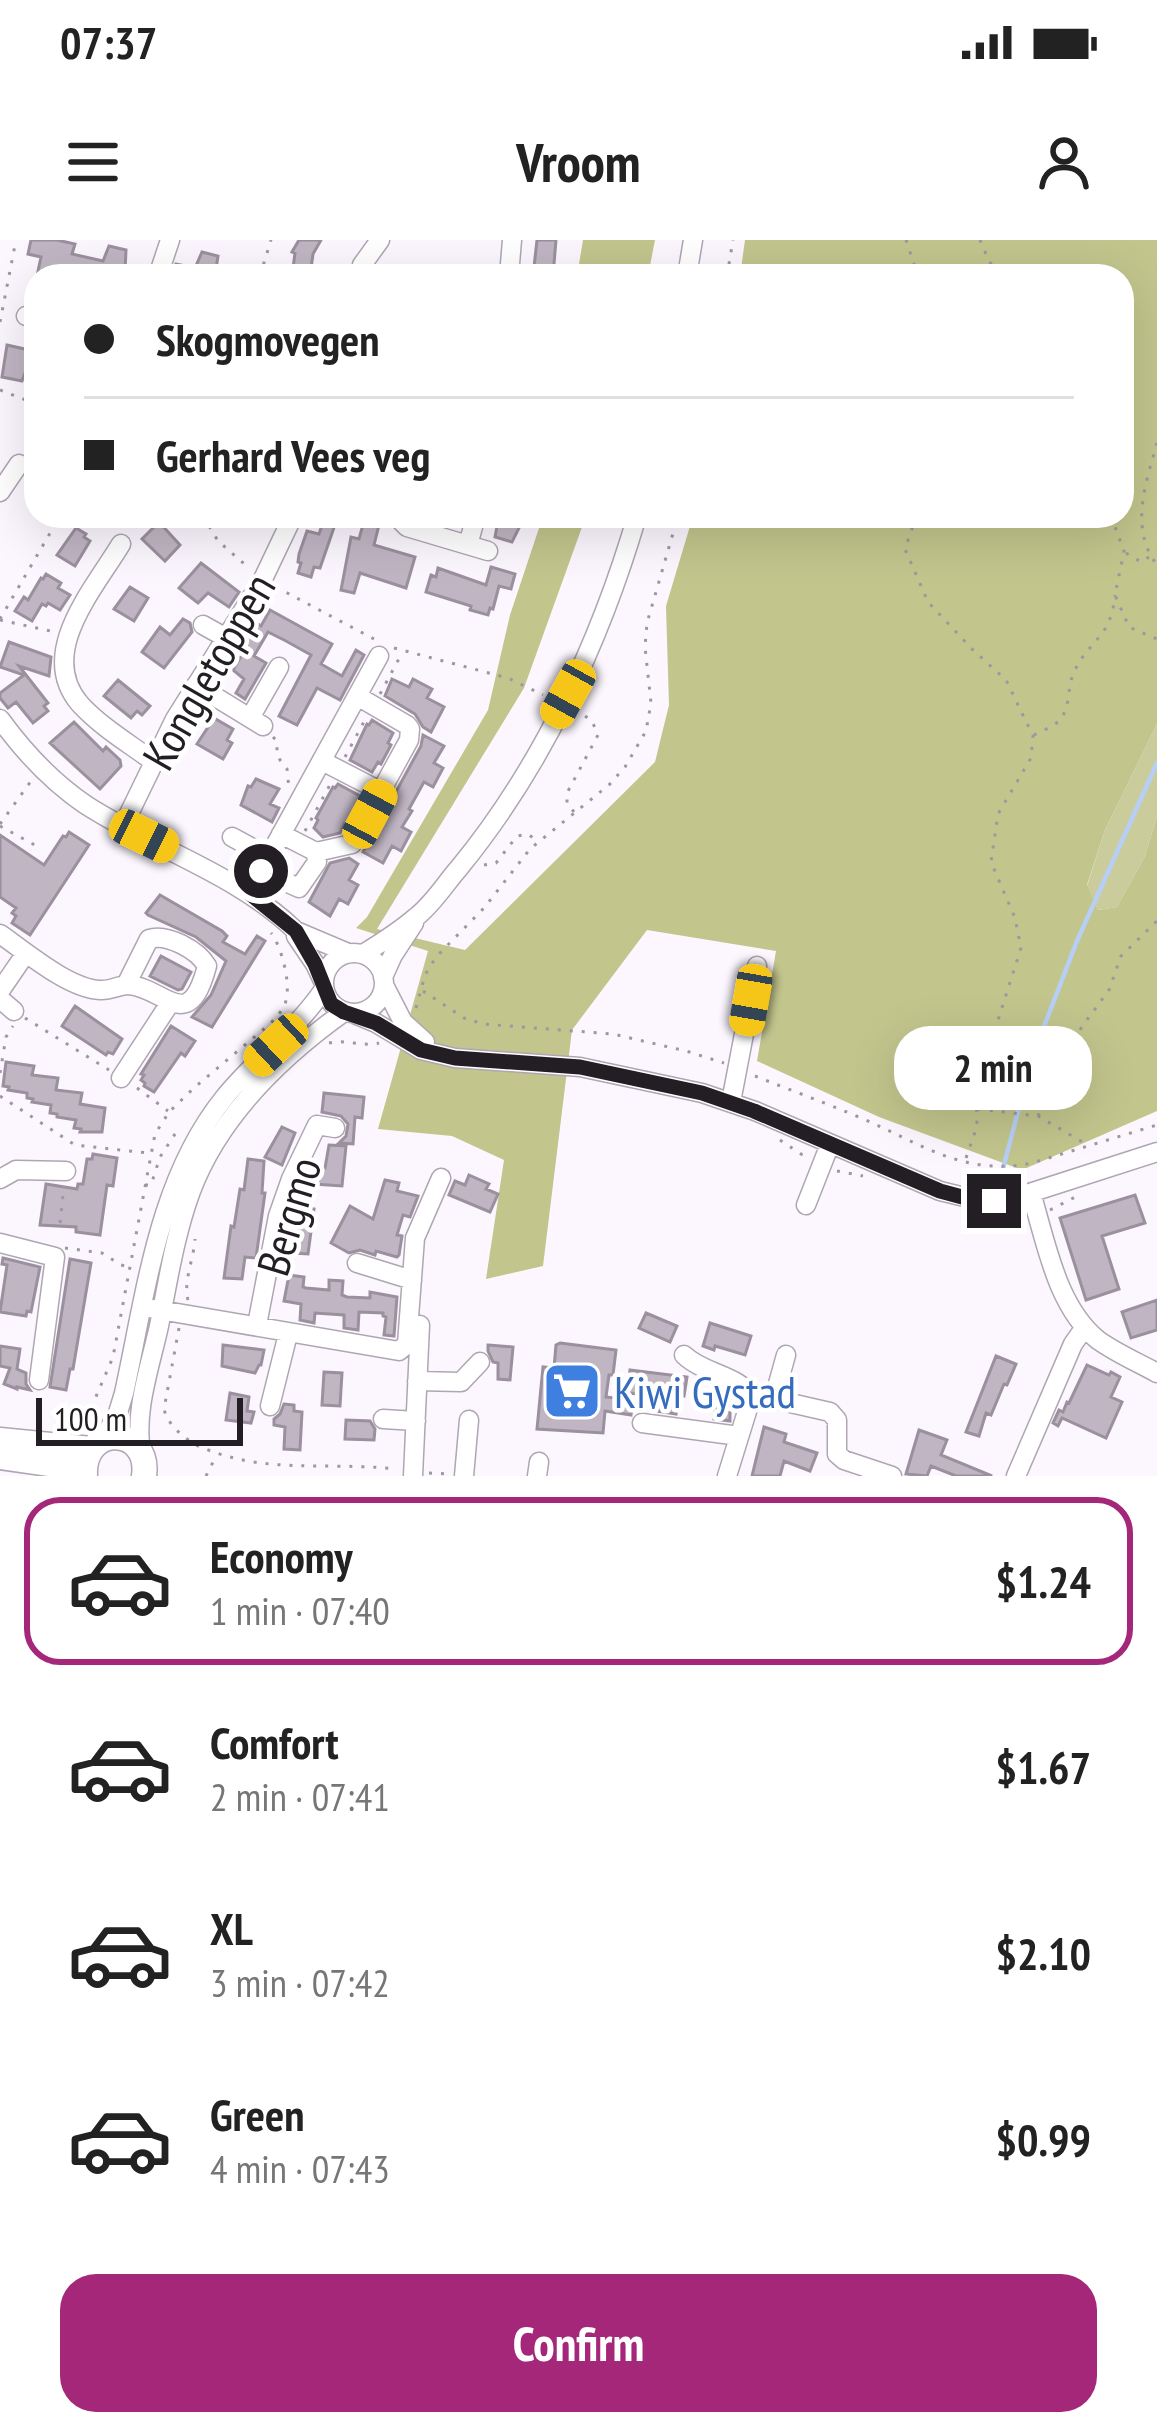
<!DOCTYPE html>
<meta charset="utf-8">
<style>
:root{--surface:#fff;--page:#f6f6f6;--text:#222;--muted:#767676;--line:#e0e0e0;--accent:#a4277a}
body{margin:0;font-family:"PT Sans Narrow",sans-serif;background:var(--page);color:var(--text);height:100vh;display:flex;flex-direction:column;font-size:45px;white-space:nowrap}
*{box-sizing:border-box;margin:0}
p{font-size:39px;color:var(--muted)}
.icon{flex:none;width:66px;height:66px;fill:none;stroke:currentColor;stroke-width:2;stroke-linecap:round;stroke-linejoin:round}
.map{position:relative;height:1236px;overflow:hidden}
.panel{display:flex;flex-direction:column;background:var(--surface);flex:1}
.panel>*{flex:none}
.hud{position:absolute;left:24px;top:24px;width:1110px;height:264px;border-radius:36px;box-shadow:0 12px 48px #0002;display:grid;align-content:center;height:264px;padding:0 60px;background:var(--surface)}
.scale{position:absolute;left:36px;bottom:30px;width:207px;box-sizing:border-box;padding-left:12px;border:6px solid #221e23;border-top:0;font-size:33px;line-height:42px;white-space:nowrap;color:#221e23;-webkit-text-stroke:9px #fff;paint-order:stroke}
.end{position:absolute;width:54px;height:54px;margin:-27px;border:15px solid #221e23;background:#fff;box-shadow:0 0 0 6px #fff}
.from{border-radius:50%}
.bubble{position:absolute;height:84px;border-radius:36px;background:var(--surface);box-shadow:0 12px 48px #0002;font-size:39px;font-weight:600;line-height:84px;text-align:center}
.car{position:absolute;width:36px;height:72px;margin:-36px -18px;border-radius:15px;box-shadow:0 0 9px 3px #0007;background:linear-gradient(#f5c518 24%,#345 0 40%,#f5c518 0 76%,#345 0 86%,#f5c518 0)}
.hud b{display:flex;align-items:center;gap:42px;height:114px;font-size:45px}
.hud b+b{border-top:3px solid var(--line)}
.hud i{width:30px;height:30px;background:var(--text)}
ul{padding:21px 0 0;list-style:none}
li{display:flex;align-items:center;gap:36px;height:168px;margin:0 24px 18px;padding:0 36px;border:6px solid transparent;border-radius:36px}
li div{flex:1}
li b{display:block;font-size:45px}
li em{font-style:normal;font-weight:600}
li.active{border-color:var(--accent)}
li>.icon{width:108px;height:108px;stroke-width:1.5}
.cta{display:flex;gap:24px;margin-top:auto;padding:24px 60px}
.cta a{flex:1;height:138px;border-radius:36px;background:var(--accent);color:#fff;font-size:48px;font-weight:600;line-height:138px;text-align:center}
.status{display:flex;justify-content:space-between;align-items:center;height:84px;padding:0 60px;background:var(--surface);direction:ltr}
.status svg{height:33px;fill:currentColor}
header{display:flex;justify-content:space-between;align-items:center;height:156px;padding:0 60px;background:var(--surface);font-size:54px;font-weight:600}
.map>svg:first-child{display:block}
.green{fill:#cacc9b}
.forest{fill:#c2c58c}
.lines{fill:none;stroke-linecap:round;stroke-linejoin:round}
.stream{stroke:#b7cff6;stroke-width:4.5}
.building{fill:#c0b5c3;stroke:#9b909e;stroke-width:3}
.minor-casing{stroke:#b0a5b3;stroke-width:21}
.major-casing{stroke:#b0a5b3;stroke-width:27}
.path{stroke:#9d989f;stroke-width:3;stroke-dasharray:3 9;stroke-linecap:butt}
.minor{stroke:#fff;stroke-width:18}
.major{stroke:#fff;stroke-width:24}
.route{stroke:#221e23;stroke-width:15}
.labels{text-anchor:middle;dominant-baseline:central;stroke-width:9;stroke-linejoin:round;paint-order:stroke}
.street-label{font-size:45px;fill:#221e23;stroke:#fff}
.shop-label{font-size:45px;fill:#366cbe;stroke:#fff;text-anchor:start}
</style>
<div class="status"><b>07:37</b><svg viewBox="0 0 49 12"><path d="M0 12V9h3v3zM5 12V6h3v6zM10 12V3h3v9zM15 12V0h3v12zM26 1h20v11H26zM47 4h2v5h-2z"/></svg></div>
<header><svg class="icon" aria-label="menu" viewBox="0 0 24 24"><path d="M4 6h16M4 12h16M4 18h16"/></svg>Vroom<svg class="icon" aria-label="person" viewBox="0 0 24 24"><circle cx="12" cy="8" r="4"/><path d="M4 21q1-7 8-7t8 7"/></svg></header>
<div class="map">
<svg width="1157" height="1236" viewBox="0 0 1157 1236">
<rect width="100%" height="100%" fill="#fcf7fe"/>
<path class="green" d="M 1157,484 L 1157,576 L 1145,616 L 1117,667 L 1098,670 L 1087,646 L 1105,590 Z"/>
<path class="forest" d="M 583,0 L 655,0 L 648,36 L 577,36 Z
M 745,0 L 1157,0 L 1157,484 L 1105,590 L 1087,645 L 1098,670 L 1117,667 L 1145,616 L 1157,576 L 1157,871 L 1022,930 L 879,877 L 757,821 L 776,711 L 647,690 L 572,790 L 543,1026 L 486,1039 L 504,920 L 452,896 L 378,889 L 428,711 L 356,688 L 367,677 L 488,470 L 510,375 L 543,276 L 586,276 L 524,448 L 377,689 L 465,710 L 655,522 L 669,465 L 666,366 L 693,276 L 1122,276 L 1122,36 L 740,36 Z"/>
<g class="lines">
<path class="stream" d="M 1001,936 L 1033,815 L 1077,701 L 1157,523"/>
</g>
<path class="building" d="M 31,0 L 57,0 L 75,4 L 72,14 L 103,21 L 109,6 L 126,10 L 125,31 L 121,31 L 120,36 L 95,33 L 94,36 L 37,36 L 41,17 L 28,14 Z
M 299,0 L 321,0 L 313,14 L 310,36 L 292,36 L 295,13 L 292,12 Z
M 537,0 L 556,0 L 553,36 L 533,36 Z
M 202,12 L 218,16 L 215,36 L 172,36 L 176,24 L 195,28 Z
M 7,105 L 29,110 L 27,119 L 30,119 L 22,141 L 2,137 Z
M 325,276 L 338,276 L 320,328 L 314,327 L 311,337 L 298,333 L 301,323 L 298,322 L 299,314 L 307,291 L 319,294 Z
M 499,276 L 521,276 L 518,283 L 521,284 L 512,302 L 495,297 Z
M 365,277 L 380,281 L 374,305 L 415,317 L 406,348 L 360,333 L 354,353 L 341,350 L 351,297 L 359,299 Z
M 159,282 L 180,305 L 165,321 L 142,299 Z
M 76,288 L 86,294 L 84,297 L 90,301 L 75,326 L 57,315 Z
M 201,323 L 239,352 L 229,367 L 208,353 L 198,363 L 179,348 Z
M 491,327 L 515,334 L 511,349 L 499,346 L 493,369 L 490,368 L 488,375 L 470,370 L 471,366 L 426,352 L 431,335 L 436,337 L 438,328 L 486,345 Z
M 46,334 L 61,343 L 58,348 L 70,355 L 60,370 L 48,363 L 46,366 L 42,364 L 32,381 L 15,371 L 24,357 L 28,360 L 41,338 L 43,339 Z
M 130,347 L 148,358 L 134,381 L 114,369 Z
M 270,370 L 332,404 L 321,424 L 342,436 L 356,410 L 364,415 L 340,460 L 317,448 L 297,485 L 279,476 L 311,415 L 286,401 L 268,392 L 254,416 L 266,423 L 245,459 L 236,453 L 244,439 L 233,430 L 244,411 L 239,408 L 243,398 L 253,381 L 261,386 Z
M 183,379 L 190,383 L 192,392 L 164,428 L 142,412 L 160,387 L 170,395 Z
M 9,402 L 51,417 L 49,436 L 19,426 L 48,463 L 44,466 L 48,471 L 33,483 L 16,462 L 8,468 L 0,458 L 0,453 L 24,435 L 0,427 Z
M 392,439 L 409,447 L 413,439 L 432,449 L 427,458 L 444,467 L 431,492 L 423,487 L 415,474 L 385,456 Z
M 118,440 L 150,466 L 142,475 L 137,471 L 131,478 L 104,456 Z
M 214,478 L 233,489 L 227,500 L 232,503 L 223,519 L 197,504 Z
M 372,480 L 393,493 L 388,503 L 391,505 L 381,524 L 378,522 L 372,532 L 350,520 L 367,484 L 369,485 Z
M 74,482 L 103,511 L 106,507 L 120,520 L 121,526 L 100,549 L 50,503 Z
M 423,495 L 444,506 L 434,523 L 443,528 L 433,547 L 424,542 L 409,569 L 412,571 L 402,587 L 411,592 L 401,611 L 392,606 L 383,623 L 363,612 L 421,506 Z
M 256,539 L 279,549 L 270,564 L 279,568 L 272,582 L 241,565 L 248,546 L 251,547 Z
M 338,544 L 360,556 L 346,587 L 344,585 L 340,593 L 323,597 L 314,588 L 318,580 L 316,578 L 333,547 L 335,548 Z
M 69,592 L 89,605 L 30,695 L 12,683 L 16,676 L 12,673 L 16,668 L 0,657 L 0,595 L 44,625 L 63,596 L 66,597 Z
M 349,618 L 358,624 L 349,640 L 358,645 L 348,664 L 339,659 L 330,676 L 309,662 L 330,623 Z
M 160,655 L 222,691 L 227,696 L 223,702 L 245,714 L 257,696 L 265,701 L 212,787 L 192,777 L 211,755 L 226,721 L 196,697 L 148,675 L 146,673 Z
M 161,716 L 191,732 L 182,749 L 178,750 L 150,736 Z
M 75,766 L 122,799 L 113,814 L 108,812 L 106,815 L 62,786 Z
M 171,786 L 195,801 L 185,816 L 181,813 L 154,852 L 144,846 L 145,843 L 141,840 L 144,835 L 141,834 Z
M 6,822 L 34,826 L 32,835 L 58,838 L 56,850 L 82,853 L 80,864 L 105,868 L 102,892 L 80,892 L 81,889 L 74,888 L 76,880 L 57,877 L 57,874 L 50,873 L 51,865 L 32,862 L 33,859 L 27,858 L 27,853 L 8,850 L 9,847 L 3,846 Z
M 324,853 L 364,857 L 362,878 L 355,877 L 353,904 L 339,903 L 346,896 L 348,884 L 341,876 L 322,872 Z
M 282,887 L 295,893 L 282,925 L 265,917 Z
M 329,905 L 346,906 L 342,946 L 314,944 L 315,927 L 325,928 Z
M 93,914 L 117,918 L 113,946 L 107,945 L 100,995 L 76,992 L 76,987 L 40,985 L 46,944 L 77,949 L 78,944 L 83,944 L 87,919 L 92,919 Z
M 248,919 L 264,921 L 262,953 L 265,953 L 256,1018 L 245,1017 L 242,1039 L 224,1038 L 231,986 L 234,987 L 240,949 L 244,950 Z
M 469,935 L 489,944 L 486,949 L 498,954 L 490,972 L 449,955 L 455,941 L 465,945 Z
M 385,940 L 399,943 L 397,951 L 418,956 L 410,977 L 403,975 L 397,995 L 402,996 L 399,1015 L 397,1017 L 376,1011 L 375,1015 L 360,1010 L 349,1013 L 331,1003 L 350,966 L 373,979 Z
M 1135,955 L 1145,983 L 1102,996 L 1119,1049 L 1086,1060 L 1060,978 Z
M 297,966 L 314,969 L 308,1014 L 293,1013 L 292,988 Z
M 3,1018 L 40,1027 L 31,1072 L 27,1071 L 26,1076 L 0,1072 L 7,1025 L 2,1024 Z
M 70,1019 L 91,1023 L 73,1129 L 70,1129 L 66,1150 L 50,1147 Z
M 289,1035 L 304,1037 L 303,1047 L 306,1048 L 329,1050 L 329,1040 L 343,1041 L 342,1055 L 347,1057 L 370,1058 L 370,1052 L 397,1057 L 394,1096 L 384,1095 L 386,1077 L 383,1076 L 383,1073 L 359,1072 L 358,1090 L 344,1088 L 344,1075 L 315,1073 L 314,1083 L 300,1080 L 301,1064 L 284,1061 Z
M 1157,1060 L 1157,1090 L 1131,1098 L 1122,1072 Z
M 646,1073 L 677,1086 L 670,1102 L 639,1088 Z
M 710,1083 L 751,1096 L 745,1115 L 715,1106 L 714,1110 L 703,1106 Z
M 560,1103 L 616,1110 L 613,1135 L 609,1135 L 606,1157 L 633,1160 L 631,1175 L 605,1171 L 603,1193 L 537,1189 L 543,1127 L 554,1128 L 556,1105 Z
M 223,1105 L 264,1110 L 261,1125 L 259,1125 L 255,1133 L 222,1126 Z
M 488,1105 L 513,1107 L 510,1140 L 498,1139 L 498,1123 L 493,1122 L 488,1111 Z
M 0,1106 L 20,1109 L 17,1129 L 26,1133 L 26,1144 L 30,1150 L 17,1147 L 17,1149 L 4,1144 L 10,1128 L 0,1126 Z
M 996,1116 L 1016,1124 L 1007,1145 L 1004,1144 L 991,1175 L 986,1173 L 979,1196 L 966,1192 Z
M 1087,1125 L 1109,1135 L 1111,1132 L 1120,1137 L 1111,1157 L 1122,1162 L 1106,1198 L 1062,1178 L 1058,1186 L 1053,1183 L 1059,1170 L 1063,1172 L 1067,1162 L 1069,1163 Z
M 630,1130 L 687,1137 L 684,1156 L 678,1155 L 676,1174 L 656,1171 L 658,1156 L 627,1153 Z
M 324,1132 L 342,1133 L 340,1166 L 322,1165 Z
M 712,1147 L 730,1155 L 730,1181 L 714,1179 L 715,1168 L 706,1167 L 707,1154 L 711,1155 Z
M 230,1153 L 249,1157 L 247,1171 L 254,1172 L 251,1183 L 226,1180 Z
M 284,1164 L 294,1165 L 294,1171 L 302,1172 L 300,1210 L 284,1209 L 285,1187 L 274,1185 L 274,1179 L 280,1174 Z
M 346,1180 L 370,1181 L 375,1189 L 374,1200 L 345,1199 Z
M 764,1187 L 786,1194 L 784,1202 L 817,1213 L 810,1231 L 784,1221 L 780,1236 L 752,1236 Z
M 919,1190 L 947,1200 L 941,1215 L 992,1236 L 956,1236 L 931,1226 L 927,1236 L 906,1234 Z"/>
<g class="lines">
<defs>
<path id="minor" d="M 158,36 L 170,0
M 359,36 L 362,25 L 380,0
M 509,36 L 512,0
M 687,36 L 693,0
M 26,76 L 36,79
M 0,252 L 19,224
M 396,276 L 407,287 L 488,311
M 121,304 C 94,349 36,413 80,464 C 101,487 130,504 154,522
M 468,305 L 476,276
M 203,385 L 228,399
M 196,445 L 263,486
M 250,478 L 279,427
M 0,479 C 24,512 52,542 86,565 C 156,610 234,632 296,691 L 296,696 L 315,724 L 323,741
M 322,521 L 382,552
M 123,586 L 175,479 L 263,339 L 293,276
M 232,597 L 269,617
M 316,612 L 352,604 L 409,500 L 410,489 L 407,485 L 357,456
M 261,631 L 299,648 L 317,622 L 316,612 L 281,594
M 249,653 L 379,416
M 296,691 L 348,713
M 0,694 C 26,712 69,749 100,750 C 110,751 119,745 128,745 C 165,747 188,797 207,726 C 198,710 167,693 149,699 L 126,745
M324 743a30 30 0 1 1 60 0a30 30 0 1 1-60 0Z
M 363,714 C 381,703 400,691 416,677 C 433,664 445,644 459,628 C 542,527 600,402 637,276
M 383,737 L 393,715 L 414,683
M 384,745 L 403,782 L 425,802
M 0,751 L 26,713
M 0,759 L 14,771
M 352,773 L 376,783 L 421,810 L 455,818 L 580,827 L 702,853 L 755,871 L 940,951 L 977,960 L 1011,959 L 1157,912
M 121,838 L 170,763
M 731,862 L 757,726
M 0,939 L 16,930 L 66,931
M 1031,953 C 1046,1001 1056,1066 1098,1100 C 1116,1113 1137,1122 1157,1133
M 806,965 L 830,904
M 0,1003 L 55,1017 L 39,1140
M 357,1023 L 412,1040
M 154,1069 L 399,1111 L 407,1104 L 415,998 L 441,938
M 257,1085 L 278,976 L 291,939 L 317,885 L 335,888
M 684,1115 C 705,1135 739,1134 755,1160
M 417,1141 L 461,1142 L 480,1122
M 774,1158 L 786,1115
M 270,1166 L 288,1094
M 383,1179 L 416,1181
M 642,1183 L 739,1196
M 101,1201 L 117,1176 L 124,1153 C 146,1053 158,940 224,858 C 255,819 296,791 324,749
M 141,1212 C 134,1171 150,1127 159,1086 C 168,1041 175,994 191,951 C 219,877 281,817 344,772
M 413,1236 L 420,1085
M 464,1236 L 469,1180
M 537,1236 L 539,1222
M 727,1236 L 749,1165 L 764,1157 L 830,1172 L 837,1180 L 837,1214 L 844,1220 L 892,1236
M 1016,1236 L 1073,1104 L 1085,1087"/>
<path id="major" d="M 0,1200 L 91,1209
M 0,1217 L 84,1229
M 85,1236 C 82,1183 151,1186 144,1236"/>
</defs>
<use href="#minor" class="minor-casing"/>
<use href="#major" class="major-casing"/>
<path class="path" d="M 906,0 L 918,36
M 980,0 L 989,21 L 1000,36
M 260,36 L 271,0
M 727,36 L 733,0
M 0,82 L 16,0
M 0,150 L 36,164
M 1157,203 C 1146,243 1129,288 1157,325
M 203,276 L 218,301 L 249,328
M 910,276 L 913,286 L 905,309 L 928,362 L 972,409 L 1006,440 L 1033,496 L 1031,518 L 998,574 L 991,622 L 1015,678 L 1021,708 L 976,849 L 977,886 L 965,921
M 1111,276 L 1124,311 L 1115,355 L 1129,387 L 1157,399
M 1126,313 L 1141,322 L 1149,317
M 276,347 L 374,399
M 0,379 L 60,276
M 0,380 L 55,392
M 394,408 L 508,438 L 543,455
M 380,454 L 401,415
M 1034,495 C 1042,491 1054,486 1060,480 C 1071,466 1067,447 1074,432 C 1090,398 1111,399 1115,355
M 273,497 L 277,501 L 277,516 L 287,529 L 289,549
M 345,517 L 366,478
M 574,572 L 567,563 L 567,553 L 598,495 L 592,481 L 581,473
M 0,584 L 31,541
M 0,586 L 42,609
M 305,591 L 332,541
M 484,625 L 496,623 L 517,596 L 528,594 L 537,601
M 423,751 L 464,778 L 483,784 L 613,794 L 686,811 L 724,823
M 416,768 L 425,735 L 436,717 L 484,668 L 530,609 L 610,544 L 625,527 L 646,491 L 651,463 L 645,407 L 647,383 L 678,276
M 25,778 L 109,830
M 329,803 C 346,799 362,807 379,803
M 0,833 L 6,797 L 13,786
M 755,836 C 790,850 826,863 861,878 C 920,903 964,937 1032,923 L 1157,885
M 137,848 L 168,871
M 0,856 L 75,905 L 148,913
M 978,869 L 1038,876 L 1086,904
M 1038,876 L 1081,788 L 1109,750 L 1121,716 L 1157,681
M 780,900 L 807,918
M 837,931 L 863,936
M 145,945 L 151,945 L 160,917 L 177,891
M 1050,970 L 1079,955
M 986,976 L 1024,978
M 60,983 L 64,946
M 65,1008 L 102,1013 L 121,1025 L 129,1027
M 188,1060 C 183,1042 194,1018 195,999
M 179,1088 L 164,1169 C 168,1185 181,1195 194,1204 C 263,1236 321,1221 396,1229
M 61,1187 L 79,1178 L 92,1166 L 113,1117 L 155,894 L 169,872 L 195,847 L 271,783 C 276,777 281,772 284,766 C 293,749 282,707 271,693
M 429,1233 L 449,1234
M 206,1236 L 215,1218"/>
<use href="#minor" class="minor"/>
<use href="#major" class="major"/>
</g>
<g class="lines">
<path class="route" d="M 261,631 L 249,653 L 296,691 L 315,724 L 331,764 L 344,772 L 376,783 L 421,810 L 455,818 L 580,827 L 702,853 L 754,871 L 940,951 L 977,961 L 994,961"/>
</g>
<defs>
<symbol id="supermarket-square" viewBox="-11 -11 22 22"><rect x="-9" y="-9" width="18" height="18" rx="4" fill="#3f7fe0" stroke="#fff"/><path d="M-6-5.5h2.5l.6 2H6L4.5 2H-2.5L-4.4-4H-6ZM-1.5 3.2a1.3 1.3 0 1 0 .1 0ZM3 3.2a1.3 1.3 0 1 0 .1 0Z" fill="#fff"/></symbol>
</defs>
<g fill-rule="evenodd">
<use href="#supermarket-square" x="539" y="1118" width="66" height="66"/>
</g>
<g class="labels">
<g class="street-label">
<text transform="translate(208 431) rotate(-60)">Kongletoppen</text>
<text transform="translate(288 976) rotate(-73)">Bergmo</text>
</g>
<g class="shop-label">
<text x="614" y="1151">Kiwi Gystad</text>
</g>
</g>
</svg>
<div class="scale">100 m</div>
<i class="end from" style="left:261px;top:631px"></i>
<i class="end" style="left:994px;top:961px"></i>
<div class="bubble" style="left:894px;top:786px;width:198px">2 min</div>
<i class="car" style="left:568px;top:454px;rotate:209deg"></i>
<i class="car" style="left:370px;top:574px;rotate:28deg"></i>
<i class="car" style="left:144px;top:596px;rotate:116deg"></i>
<i class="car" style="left:751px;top:760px;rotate:190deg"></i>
<i class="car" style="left:276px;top:805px;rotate:227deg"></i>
<div class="hud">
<b><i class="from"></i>Skogmovegen</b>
<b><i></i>Gerhard Vees veg</b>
</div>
</div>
<section class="panel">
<ul>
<li class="active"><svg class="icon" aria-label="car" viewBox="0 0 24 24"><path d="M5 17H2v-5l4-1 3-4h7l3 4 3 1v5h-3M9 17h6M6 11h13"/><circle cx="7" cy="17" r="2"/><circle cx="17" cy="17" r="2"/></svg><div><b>Economy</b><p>1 min · 07:40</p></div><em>$1.24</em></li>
<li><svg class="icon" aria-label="car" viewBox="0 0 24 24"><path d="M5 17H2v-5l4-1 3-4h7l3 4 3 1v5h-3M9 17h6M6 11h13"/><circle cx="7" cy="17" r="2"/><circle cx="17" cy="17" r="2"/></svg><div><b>Comfort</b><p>2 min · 07:41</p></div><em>$1.67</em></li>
<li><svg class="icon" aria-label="car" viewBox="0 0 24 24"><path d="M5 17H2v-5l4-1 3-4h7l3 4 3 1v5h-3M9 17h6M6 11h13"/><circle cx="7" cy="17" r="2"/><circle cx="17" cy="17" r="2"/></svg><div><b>XL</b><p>3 min · 07:42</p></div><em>$2.10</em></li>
<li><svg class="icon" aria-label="car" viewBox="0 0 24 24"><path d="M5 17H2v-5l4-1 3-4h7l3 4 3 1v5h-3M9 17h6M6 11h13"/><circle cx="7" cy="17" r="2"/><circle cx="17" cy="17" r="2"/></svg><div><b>Green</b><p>4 min · 07:43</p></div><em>$0.99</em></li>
</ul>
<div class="cta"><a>Confirm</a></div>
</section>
